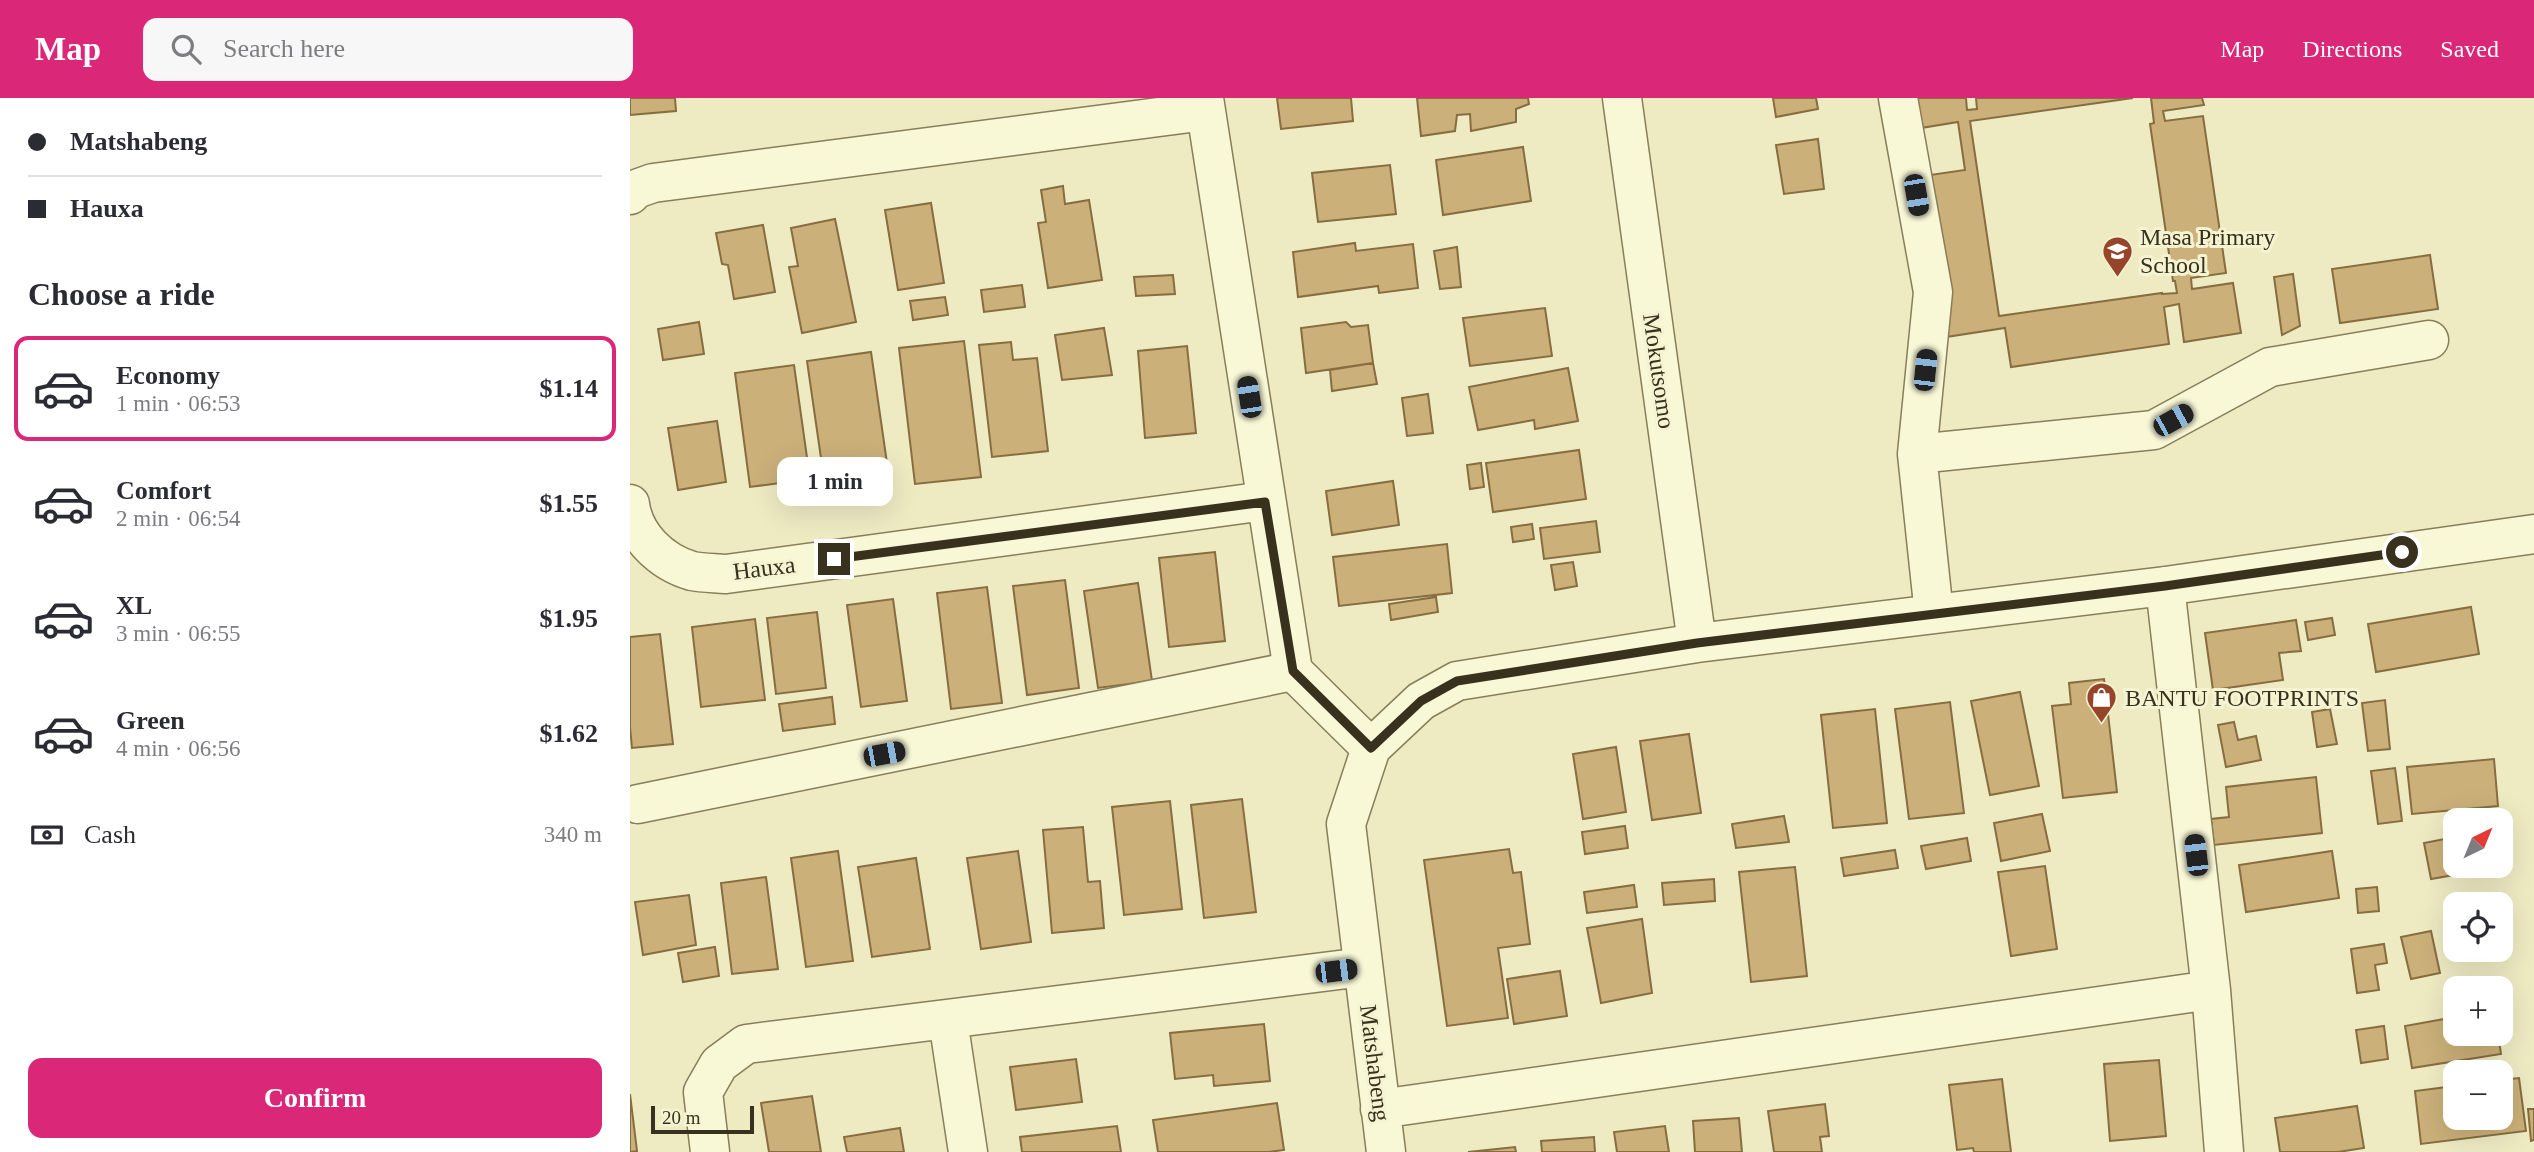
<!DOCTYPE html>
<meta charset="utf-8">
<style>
:root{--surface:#fff;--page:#f7f7f7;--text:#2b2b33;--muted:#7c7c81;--line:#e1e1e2;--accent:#db2777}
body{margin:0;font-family:Georgia,serif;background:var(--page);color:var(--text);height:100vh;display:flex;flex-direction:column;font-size:26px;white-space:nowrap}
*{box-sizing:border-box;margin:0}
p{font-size:23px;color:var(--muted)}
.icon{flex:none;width:38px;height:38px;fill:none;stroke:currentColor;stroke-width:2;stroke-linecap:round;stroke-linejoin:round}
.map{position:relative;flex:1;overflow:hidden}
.panel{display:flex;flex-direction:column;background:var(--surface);width:630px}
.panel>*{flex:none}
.guide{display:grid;align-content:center;height:154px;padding:0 28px;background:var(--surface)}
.needle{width:46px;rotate:43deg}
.tools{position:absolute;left:1813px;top:710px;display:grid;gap:14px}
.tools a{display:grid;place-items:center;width:70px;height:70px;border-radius:14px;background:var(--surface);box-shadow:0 7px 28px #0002;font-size:35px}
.scale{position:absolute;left:21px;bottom:18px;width:103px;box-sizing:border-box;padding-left:7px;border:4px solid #38311e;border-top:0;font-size:19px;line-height:24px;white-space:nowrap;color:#38311e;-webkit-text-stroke:5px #f5f4d2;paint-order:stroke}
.end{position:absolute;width:32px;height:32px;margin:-16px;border:9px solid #38311e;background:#fff;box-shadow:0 0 0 4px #fff}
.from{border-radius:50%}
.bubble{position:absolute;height:49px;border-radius:14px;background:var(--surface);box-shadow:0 7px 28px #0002;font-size:23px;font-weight:700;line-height:49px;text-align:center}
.car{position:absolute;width:21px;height:42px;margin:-21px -10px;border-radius:9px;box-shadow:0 0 5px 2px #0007;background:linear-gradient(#222 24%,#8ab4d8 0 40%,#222 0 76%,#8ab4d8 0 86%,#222 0)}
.guide b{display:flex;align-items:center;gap:24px;height:66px;font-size:26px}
.guide b+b{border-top:2px solid var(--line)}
.guide i{width:18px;height:18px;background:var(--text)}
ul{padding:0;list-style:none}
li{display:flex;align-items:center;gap:21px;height:105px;margin:0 14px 10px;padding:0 14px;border:4px solid transparent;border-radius:14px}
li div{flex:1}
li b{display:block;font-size:26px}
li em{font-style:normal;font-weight:700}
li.selected{border-color:var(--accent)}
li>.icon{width:63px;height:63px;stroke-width:1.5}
h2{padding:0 28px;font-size:32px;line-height:84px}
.pay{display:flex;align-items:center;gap:18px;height:77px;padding:0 28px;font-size:26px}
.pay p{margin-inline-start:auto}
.action{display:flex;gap:14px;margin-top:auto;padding:14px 28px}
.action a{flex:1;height:80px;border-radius:14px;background:var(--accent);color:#fff;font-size:28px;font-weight:700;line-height:80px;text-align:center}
header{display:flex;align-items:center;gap:42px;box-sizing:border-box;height:98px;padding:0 35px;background:var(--accent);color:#fff}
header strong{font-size:33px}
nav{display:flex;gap:38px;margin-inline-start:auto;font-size:24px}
.search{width:490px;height:63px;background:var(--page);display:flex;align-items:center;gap:18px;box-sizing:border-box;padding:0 24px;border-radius:14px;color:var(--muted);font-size:26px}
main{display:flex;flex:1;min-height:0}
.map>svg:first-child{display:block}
.building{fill:#cbb079;stroke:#876d40;stroke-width:2}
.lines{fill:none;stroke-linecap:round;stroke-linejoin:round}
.minor-casing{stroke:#887e5a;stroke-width:41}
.minor{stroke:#f8f7d6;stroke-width:38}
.route{stroke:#38311e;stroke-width:9}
.labels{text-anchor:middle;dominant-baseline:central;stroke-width:6;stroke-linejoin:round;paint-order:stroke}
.poi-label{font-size:24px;fill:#38311e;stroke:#f5f4d2;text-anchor:start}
.street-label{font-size:24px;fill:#38311e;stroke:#f5f4d2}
</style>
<header>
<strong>Map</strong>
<div class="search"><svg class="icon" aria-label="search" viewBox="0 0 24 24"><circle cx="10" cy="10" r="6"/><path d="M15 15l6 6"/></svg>Search here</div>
<nav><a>Map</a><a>Directions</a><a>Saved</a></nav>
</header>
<main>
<section class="panel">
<div class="guide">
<b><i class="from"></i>Matshabeng</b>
<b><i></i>Hauxa</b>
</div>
<h2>Choose a ride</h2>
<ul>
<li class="selected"><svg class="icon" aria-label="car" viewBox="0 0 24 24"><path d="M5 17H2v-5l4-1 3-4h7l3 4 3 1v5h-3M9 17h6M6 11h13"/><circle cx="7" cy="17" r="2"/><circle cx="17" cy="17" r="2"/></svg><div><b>Economy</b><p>1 min · 06:53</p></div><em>$1.14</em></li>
<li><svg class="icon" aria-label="car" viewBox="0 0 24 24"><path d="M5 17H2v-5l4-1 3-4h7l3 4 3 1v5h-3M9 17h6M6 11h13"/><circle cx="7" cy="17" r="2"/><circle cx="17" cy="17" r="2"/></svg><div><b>Comfort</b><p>2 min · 06:54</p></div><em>$1.55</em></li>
<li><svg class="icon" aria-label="car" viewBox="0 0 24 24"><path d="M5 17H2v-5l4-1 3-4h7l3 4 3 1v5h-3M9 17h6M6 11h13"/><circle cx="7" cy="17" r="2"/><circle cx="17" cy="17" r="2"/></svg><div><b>XL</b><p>3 min · 06:55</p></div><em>$1.95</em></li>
<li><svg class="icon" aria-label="car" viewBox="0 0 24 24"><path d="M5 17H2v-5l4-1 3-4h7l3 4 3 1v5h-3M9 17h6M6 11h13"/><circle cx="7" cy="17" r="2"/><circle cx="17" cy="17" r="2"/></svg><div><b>Green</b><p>4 min · 06:56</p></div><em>$1.62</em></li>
</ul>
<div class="pay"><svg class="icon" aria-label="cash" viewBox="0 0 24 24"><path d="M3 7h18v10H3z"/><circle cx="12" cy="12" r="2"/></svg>Cash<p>340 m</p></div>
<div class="action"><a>Confirm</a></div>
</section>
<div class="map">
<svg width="1904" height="1054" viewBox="0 0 1904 1054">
<rect width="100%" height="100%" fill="#eeebc3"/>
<path class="building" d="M 0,0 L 45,0 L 46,13 L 0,17 Z
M 647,0 L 721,0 L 723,23 L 651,31 Z
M 787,0 L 898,0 L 899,6 L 886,11 L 886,24 L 841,33 L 840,16 L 827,17 L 825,33 L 791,38 Z
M 1143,0 L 1186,0 L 1188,11 L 1146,19 Z
M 1280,0 L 1336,0 L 1337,12 L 1347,11 L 1346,0 L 1503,0 L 1340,23 L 1369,218 L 1532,195 L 1532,196 L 1547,195 L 1545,183 L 1543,183 L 1520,26 L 1524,25 L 1521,0 L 1572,0 L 1574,7 L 1533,13 L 1535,23 L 1573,18 L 1596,175 L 1561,180 L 1562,191 L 1603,185 L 1611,235 L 1554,244 L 1549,206 L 1534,209 L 1539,246 L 1381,269 L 1375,230 L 1316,239 L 1293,78 L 1335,72 L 1328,24 L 1285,31 Z
M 1188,41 L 1194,91 L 1154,96 L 1146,47 Z
M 893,49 L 901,103 L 813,117 L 806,62 Z
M 760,67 L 766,116 L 688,124 L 682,75 Z
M 433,88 L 435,106 L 459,102 L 472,182 L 418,190 L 408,125 L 416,124 L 411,92 Z
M 301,105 L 314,185 L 268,192 L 255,112 Z
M 205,121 L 226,224 L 172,235 L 159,169 L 168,168 L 161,130 Z
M 133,127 L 145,194 L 104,201 L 98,167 L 92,166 L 86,135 Z
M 725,145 L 726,153 L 783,146 L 788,190 L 749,195 L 748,188 L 668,199 L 663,154 Z
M 827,149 L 831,189 L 810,191 L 804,153 Z
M 1800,157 L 1808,211 L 1710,225 L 1702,171 Z
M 1663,176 L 1670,228 L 1652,237 L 1644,179 Z
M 543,177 L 545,196 L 506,198 L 504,179 Z
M 392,187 L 395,209 L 354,214 L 351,192 Z
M 315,199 L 318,217 L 283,222 L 280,203 Z
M 915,210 L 922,258 L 840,268 L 833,220 Z
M 69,224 L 74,256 L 33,262 L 28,231 Z
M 716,224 L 721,229 L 738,227 L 743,265 L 676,275 L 671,230 Z
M 474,230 L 482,277 L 432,282 L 425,237 Z
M 334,243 L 351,379 L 285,386 L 269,250 Z
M 381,244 L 383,262 L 407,260 L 418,353 L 362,359 L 349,247 Z
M 557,248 L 566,335 L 515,340 L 508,253 Z
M 241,254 L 258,372 L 194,381 L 177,263 Z
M 743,265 L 747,286 L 702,293 L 700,272 Z
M 164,267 L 180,381 L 120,389 L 105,275 Z
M 938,270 L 948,323 L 905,331 L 904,322 L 848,332 L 839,289 Z
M 798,296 L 803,335 L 777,338 L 772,300 Z
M 87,323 L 96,384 L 48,392 L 38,330 Z
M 949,352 L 956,401 L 863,414 L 856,365 Z
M 851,365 L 854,389 L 840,391 L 837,367 Z
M 763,383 L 769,427 L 702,437 L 696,393 Z
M 966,423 L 970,454 L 914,461 L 910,430 Z
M 902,426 L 904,441 L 883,444 L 881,429 Z
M 817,446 L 822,495 L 709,508 L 703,459 Z
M 585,454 L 595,543 L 539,549 L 529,460 Z
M 943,464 L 947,488 L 925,492 L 921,467 Z
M 435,482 L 449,590 L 397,597 L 383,488 Z
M 508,485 L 522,583 L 468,590 L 454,493 Z
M 357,489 L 372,605 L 321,611 L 307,495 Z
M 806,499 L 808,514 L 761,522 L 759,506 Z
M 263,501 L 277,603 L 231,609 L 217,507 Z
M 1841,509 L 1849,556 L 1746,574 L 1738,526 Z
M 187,514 L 196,590 L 146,596 L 137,520 Z
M 1702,520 L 1705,537 L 1678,542 L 1675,524 Z
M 125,521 L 135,602 L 71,609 L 62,529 Z
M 1666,522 L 1671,553 L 1649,555 L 1653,582 L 1583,592 L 1575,535 Z
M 30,536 L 43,646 L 2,650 L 0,629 L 0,539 Z
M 1474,581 L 1487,694 L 1433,700 L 1422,608 L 1441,606 L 1439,585 Z
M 1390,594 L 1409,688 L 1360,697 L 1341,603 Z
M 202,599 L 205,626 L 153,633 L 149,606 Z
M 1755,602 L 1760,651 L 1738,653 L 1732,605 Z
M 1320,604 L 1334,715 L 1279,721 L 1265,611 Z
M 1245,611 L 1257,725 L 1203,730 L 1191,617 Z
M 1700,611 L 1707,646 L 1687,649 L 1682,614 Z
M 1604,624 L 1608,642 L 1626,638 L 1631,662 L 1596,669 L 1588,627 Z
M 1059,636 L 1071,715 L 1022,722 L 1010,643 Z
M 986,649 L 996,714 L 953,721 L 943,656 Z
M 1864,661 L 1868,708 L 1782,716 L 1777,669 Z
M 1765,670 L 1772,723 L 1748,726 L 1741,673 Z
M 1686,679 L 1692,735 L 1584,747 L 1581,721 L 1599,719 L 1596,689 Z
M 612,701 L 626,814 L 574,820 L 561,707 Z
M 540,703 L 552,811 L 494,817 L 482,709 Z
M 1412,716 L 1420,753 L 1371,763 L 1364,725 Z
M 1154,718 L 1159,744 L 1106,750 L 1102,726 Z
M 995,728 L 998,750 L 955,756 L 952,734 Z
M 453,729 L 458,784 L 470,783 L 474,830 L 422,835 L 413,732 Z
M 1825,739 L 1825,768 L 1852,768 L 1853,772 L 1801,781 L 1794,745 Z
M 1337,740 L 1341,763 L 1296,771 L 1291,748 Z
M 879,751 L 883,775 L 891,774 L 900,846 L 868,850 L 878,920 L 817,928 L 794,762 Z
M 1265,752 L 1268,770 L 1214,778 L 1211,760 Z
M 208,753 L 223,863 L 176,869 L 161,760 Z
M 388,753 L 401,844 L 351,851 L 337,760 Z
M 1702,753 L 1709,800 L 1616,814 L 1609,767 Z
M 286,760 L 300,851 L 242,859 L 228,769 Z
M 1415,768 L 1427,851 L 1381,858 L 1368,774 Z
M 1165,769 L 1177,878 L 1121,884 L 1109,774 Z
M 136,779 L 148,871 L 102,876 L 91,785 Z
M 1084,781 L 1085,803 L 1034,807 L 1032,785 Z
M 1004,787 L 1007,809 L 957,815 L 954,794 Z
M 1747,789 L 1749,813 L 1728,815 L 1726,791 Z
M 59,797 L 66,847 L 13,857 L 5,804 Z
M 1012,821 L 1022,895 L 971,905 L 957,830 Z
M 1801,833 L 1810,875 L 1781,881 L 1771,839 Z
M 1754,846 L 1757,865 L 1745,867 L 1749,892 L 1727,895 L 1721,851 Z
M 85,849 L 89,878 L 53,884 L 48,855 Z
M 930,873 L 937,918 L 884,926 L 877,881 Z
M 1825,919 L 1825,936 L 1868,936 L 1871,956 L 1782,970 L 1775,928 Z
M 634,926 L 640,983 L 584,988 L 583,977 L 545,981 L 540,935 Z
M 1754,928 L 1758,961 L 1731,965 L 1726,932 Z
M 446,961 L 452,1004 L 386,1012 L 380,969 Z
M 1529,962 L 1536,1038 L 1480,1043 L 1474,966 Z
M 1889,980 L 1896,1033 L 1791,1046 L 1785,993 L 1825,988 L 1825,1020 L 1871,1020 L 1871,982 Z
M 1372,981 L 1381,1054 L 1344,1054 L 1343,1050 L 1327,1052 L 1319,987 Z
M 0,996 L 7,1053 L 0,1054 Z
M 182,998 L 191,1054 L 139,1054 L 131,1005 Z
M 647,1005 L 654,1052 L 639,1054 L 528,1054 L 523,1022 Z
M 1195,1006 L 1199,1038 L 1190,1039 L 1192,1054 L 1144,1054 L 1138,1013 Z
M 1727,1008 L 1734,1050 L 1708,1054 L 1650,1054 L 1645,1020 Z
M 1898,1011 L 1904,1011 L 1904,1042 L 1901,1043 Z
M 1109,1020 L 1112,1054 L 1065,1054 L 1063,1023 Z
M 487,1028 L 491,1054 L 392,1054 L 390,1039 Z
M 1035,1028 L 1039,1054 L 987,1054 L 984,1034 Z
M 270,1030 L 274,1054 L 217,1054 L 214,1039 Z
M 964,1039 L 965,1054 L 912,1054 L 911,1043 Z
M 885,1049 L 886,1054 L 838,1054 Z"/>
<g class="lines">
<defs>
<path id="minor" d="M 574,0 L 663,573 L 741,650
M 992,0 L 1067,545
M 1268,0 L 1303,194 L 1287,356 L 1304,516
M 0,97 L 6,91 L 23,85 L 575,13
M 1287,356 L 1524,332 L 1640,269 L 1799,242
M 0,406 C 4,438 31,464 62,473 C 72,475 85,475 96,476 L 635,403
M 1535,488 L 1581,892 L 1594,1054
M 8,706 L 663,573
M 318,922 L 338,1054
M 750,1011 L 1581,892
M 80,1054 L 73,994 L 89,966 L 116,946 L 733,869
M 756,1054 L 716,726 L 741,650 L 791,603 L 827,583 L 1067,545 L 1535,488 L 1904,436"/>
</defs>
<use href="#minor" class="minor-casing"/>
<use href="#minor" class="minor"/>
</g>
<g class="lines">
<path class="route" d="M 204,461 L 635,404 L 663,573 L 741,650 L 791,603 L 827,583 L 1067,545 L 1535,488 L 1772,454"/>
</g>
<defs>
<symbol id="school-pin" viewBox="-11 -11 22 30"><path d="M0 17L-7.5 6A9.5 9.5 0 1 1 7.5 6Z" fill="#96442a" stroke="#f5f4d2"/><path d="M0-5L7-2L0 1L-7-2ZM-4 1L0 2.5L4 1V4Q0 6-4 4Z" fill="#fff"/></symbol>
<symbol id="shop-pin" viewBox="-11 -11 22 30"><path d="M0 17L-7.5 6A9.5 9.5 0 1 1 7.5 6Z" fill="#96442a" stroke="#f5f4d2"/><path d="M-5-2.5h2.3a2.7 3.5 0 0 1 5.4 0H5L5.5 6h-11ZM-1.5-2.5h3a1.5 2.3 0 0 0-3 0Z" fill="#fff"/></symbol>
</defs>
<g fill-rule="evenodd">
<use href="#school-pin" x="1470" y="136" width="35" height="47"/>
<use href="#shop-pin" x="1454" y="582" width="35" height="47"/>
</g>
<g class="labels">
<g class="poi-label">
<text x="1510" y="139">Masa Primary<tspan x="1510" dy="28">School</tspan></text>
<text x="1495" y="600">BANTU FOOTPRINTS</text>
</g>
<g class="street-label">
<text transform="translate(1029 273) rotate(82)">Mokutsomo</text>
<text transform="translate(134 470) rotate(-7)">Hauxa</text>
<text transform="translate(745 965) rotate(83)">Matshabeng</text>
</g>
</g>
</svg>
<div class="tools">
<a><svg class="needle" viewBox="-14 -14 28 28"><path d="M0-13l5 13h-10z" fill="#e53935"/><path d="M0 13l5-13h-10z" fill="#7c7c81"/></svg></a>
<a><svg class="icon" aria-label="locate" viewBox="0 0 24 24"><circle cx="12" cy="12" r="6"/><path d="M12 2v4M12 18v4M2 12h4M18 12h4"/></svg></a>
<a>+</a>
<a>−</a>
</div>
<div class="scale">20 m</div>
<i class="end from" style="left:1772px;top:454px"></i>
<i class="end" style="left:204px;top:461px"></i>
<div class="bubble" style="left:147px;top:359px;width:116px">1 min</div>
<i class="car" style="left:1286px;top:97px;rotate:170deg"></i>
<i class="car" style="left:1295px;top:272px;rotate:6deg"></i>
<i class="car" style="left:619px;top:299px;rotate:351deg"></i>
<i class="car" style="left:1543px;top:322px;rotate:61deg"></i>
<i class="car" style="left:254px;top:656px;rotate:79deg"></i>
<i class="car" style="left:1566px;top:757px;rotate:353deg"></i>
<i class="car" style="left:706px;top:873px;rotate:83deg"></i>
</div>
</main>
